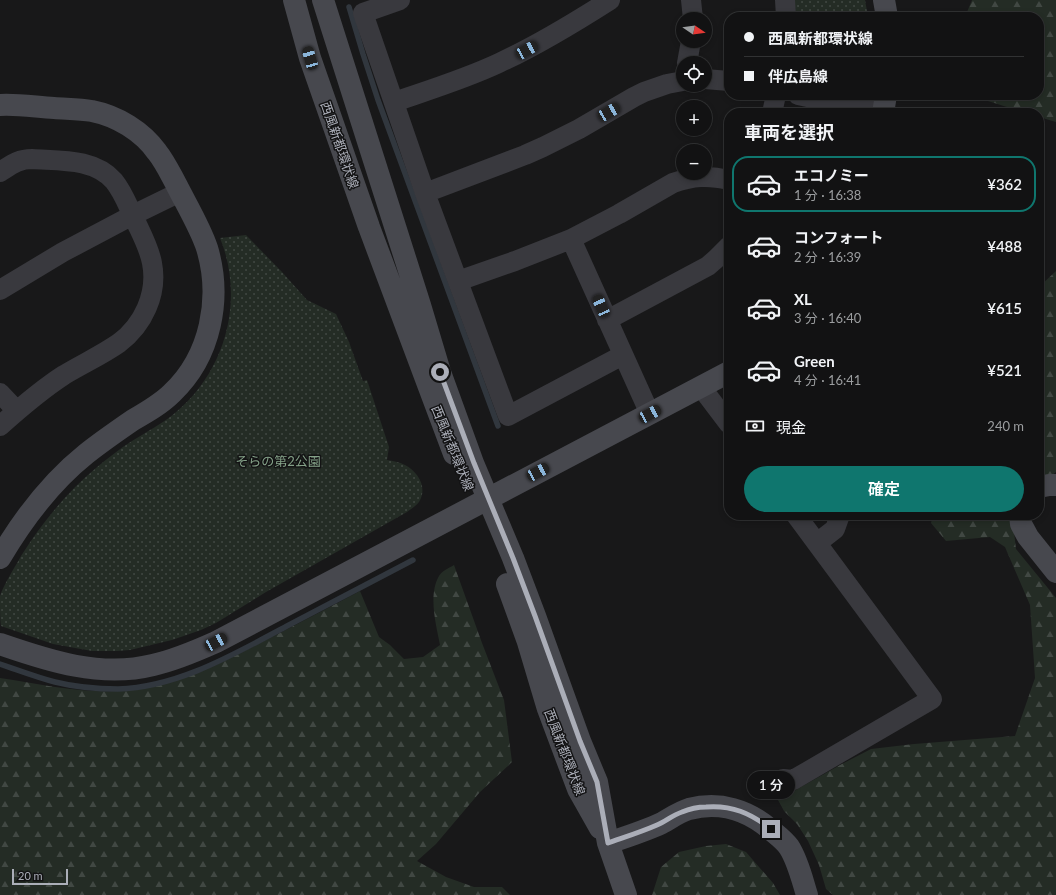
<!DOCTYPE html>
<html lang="ja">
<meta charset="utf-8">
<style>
:root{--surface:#121213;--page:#1b1b1c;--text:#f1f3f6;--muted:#9c9ea0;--line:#313233;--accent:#0f766e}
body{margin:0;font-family:Lato,"Noto Sans JP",sans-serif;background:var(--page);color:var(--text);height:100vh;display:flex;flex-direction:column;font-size:15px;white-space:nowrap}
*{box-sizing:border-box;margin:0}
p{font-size:13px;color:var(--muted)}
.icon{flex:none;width:22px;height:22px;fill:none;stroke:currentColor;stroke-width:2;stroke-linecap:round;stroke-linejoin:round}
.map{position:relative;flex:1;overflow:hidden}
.drawer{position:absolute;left:724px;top:108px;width:320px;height:412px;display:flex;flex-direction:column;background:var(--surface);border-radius:16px;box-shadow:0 2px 6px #0003,0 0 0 1px var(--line)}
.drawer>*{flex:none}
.hud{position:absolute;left:724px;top:12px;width:320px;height:88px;border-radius:16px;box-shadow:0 2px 6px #0003,0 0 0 1px var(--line);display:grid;align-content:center;height:88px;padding:0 20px;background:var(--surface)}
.needle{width:26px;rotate:103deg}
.tools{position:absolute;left:676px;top:12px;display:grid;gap:8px}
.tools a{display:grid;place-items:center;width:36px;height:36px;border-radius:50%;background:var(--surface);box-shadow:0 2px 6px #0003,0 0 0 1px var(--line);font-size:20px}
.scale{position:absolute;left:12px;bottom:10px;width:56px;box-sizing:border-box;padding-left:4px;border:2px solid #abaeb8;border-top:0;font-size:11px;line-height:14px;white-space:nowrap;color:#abaeb8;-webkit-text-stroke:3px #131314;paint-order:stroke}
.end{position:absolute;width:18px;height:18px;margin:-9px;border:5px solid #abaeb8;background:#111;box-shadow:0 0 0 2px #111}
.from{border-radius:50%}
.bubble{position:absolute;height:28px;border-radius:14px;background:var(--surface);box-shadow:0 2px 6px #0003,0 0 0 1px var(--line);font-size:13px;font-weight:600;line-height:28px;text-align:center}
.car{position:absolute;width:12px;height:24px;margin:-12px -6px;border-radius:5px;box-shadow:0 0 3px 1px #0007;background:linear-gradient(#222 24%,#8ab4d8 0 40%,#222 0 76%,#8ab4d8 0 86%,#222 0)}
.hud b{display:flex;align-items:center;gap:14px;height:38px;font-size:15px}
.hud b+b{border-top:1px solid var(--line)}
.hud i{width:10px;height:10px;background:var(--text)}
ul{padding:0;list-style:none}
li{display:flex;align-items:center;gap:12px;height:56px;margin:0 8px 6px;padding:0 12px;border:2px solid transparent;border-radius:16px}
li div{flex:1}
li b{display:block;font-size:15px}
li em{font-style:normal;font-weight:600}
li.active{border-color:var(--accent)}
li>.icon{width:36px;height:36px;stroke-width:1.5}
h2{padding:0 20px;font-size:18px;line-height:48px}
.pay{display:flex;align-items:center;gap:10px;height:44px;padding:0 20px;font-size:15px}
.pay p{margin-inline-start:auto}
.cta{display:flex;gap:8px;margin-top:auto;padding:8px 20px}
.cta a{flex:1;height:46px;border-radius:24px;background:var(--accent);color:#fff;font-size:16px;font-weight:600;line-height:46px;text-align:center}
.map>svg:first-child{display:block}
.forest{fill:url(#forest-firs)}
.park{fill:url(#park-dots)}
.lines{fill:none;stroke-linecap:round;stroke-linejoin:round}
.stream{stroke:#31373e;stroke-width:5.5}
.street{stroke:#39393e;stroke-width:20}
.secondary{stroke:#47484e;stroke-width:22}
.route{stroke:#abaeb8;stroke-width:5}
.labels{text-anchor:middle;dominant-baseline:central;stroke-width:3;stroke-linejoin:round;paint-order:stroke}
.street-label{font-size:13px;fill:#abaeb8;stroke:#131314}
.park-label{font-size:13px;fill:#84a188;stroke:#131314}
</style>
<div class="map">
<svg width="1056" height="895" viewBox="0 0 1056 895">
<defs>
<pattern id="forest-firs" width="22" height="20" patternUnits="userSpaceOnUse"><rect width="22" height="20" fill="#242c25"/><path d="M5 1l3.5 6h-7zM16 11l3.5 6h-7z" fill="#414843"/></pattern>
<pattern id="park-dots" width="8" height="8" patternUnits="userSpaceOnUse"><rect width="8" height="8" fill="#242c25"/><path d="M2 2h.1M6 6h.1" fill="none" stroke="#414843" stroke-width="1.8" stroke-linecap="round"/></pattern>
</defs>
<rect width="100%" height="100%" fill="#181819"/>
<path class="forest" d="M 972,0 L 1056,0 L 1056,122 L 1039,117 L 1039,113 L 1026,113 L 969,95 L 1039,95 L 1039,17 L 965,17 Z
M 1056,271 L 1056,472 L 1039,486 L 1039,287 Z
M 933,515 L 1012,515 L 1016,549 L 1056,598 L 1056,895 L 833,895 L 826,889 L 819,865 L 808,841 L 797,824 L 784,811 L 778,800 L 840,765 L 871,749 L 914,744 L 1015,736 L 1035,678 L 1030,605 L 1005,547 L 990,537 L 946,541 L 931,523 Z
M 454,565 L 482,643 L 504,700 L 512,762 L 480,792 L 436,844 L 417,861 L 446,877 L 474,887 L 502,887 L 510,895 L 0,895 L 0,678 C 45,685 93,696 139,689 C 187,682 231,658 274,636 C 303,621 332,606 360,591 L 379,637 L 390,645 L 404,659 L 423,657 L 440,645 C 436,624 428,595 439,576 C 442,571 449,568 454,565 Z
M 726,844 L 746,852 L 773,883 L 780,895 L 652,895 L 661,867 L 679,852 L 706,846 Z"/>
<path class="park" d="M 795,0 L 865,0 L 868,17 L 794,17 Z
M 246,235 L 282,272 L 307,300 L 336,314 L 349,342 L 363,381 L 367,380 L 389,447 L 387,460 C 393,461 399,462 405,465 C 418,472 428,487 419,502 C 416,506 411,509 407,512 L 266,592 L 216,623 L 201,630 L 172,640 L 130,650 L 117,651 L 92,651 L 53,644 L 1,626 C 0,620 0,602 0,596 C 4,584 15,567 21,556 C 42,523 66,493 96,468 C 107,459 119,449 132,441 C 146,432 162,424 175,413 C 226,371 245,299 220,238 Z"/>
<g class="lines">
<path class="stream" d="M 349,7 L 363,54 L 378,100 L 498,426
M 0,664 C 18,670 36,677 55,682 C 75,687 97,689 118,689 C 179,687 234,654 287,626 C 329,604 371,582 413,560"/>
<path class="street" d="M 400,0 L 363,13 L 425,193 L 508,416 L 623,355
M 691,0 L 693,19
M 785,0 L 786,17
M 687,63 L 691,41
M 705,79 L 729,81
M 798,95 L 882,113
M 394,102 C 429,90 465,79 499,63 C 538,45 574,23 610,0
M 772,113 L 776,95
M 0,172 C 11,165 18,159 32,159 C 59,161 94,158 114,181 C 123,192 128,206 134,218 C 141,233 149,247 152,263 C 158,294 143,325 119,343 C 102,355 82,364 64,375 C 41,390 20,408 0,426
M 425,193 L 525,155 L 543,147 L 579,129 L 634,97 L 644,92 L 667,84 L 683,81
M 458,281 L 515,261 L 571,239
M 0,290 L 63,252 L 133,215 L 180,192
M 607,320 L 708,266 L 716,259 L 729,246
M 701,387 L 729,424
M 0,393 L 17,411
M 650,414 L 571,239 L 619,214 L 673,183 C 693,176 708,175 729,180
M 817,543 L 835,529 L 840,515
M 770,788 L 783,779 L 793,780 L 932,699 L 796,515"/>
<path class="secondary" d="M 294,0 L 310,58 L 369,227 L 454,454
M 323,0 L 420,305 L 440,372 L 473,463 L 513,558 L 535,616 L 580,741 L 597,782 L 608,843 L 626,895
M 884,0 L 887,17
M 0,105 C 18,104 36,107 54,108 C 67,109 79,109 92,111 C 117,116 142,131 157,152 C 165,162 170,173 176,184 C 186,204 200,227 207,248 C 222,298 211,356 172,393 C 161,404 147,412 133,420 C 117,431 101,442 86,454 C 51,482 23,519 0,558
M 883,113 L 886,95
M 1039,487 L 1049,485 L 1056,485
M 1020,515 L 1021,524 L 1028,537 L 1056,572
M 507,584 L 528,642 L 548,709 L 578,789 L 600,828
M 0,644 C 49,661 101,678 153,665 C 175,660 196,651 216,642 L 729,372
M 608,843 C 626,837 645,831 662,823 C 671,818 679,812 689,809 C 720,801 748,810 771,830 C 777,835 784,840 789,847 C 798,861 802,879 807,895"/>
</g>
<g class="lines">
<path class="route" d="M 440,372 L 474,463 L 513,558 L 535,616 L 580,741 L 597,782 L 608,843 C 625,837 641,832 657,825 C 666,821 673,815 682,812 C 689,809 697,807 706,807 C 732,805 750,813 771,829"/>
</g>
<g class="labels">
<g class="street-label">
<text transform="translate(340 145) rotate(71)">西風新都環状線</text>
<text transform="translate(453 448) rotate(68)">西風新都環状線</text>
<text transform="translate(565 752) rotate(69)">西風新都環状線</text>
</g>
<g class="park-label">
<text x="278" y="461">そらの第2公園</text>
</g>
</g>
</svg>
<div class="tools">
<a><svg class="needle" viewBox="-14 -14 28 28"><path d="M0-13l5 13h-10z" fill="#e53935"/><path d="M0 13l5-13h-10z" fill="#9c9ea0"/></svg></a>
<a><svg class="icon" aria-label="locate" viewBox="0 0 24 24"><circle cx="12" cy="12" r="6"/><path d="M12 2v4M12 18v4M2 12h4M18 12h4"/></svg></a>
<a>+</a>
<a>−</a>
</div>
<div class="scale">20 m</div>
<i class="end from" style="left:440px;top:372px"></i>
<i class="end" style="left:771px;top:829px"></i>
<div class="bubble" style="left:747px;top:771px;width:48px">1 分</div>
<i class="car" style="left:527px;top:50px;rotate:61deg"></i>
<i class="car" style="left:310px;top:58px;rotate:344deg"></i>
<i class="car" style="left:609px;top:112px;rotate:60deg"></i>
<i class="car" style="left:601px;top:306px;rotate:336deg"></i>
<i class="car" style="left:650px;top:414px;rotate:62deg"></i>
<i class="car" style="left:538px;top:472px;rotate:62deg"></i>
<i class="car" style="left:216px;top:642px;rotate:62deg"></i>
<div class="hud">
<b><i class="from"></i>西風新都環状線</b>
<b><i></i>伴広島線</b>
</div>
<section class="drawer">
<h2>車両を選択</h2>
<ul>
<li class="active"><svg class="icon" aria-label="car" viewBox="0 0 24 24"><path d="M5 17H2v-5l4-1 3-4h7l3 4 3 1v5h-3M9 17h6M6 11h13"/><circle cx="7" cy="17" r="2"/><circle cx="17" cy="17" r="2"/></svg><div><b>エコノミー</b><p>1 分 · 16:38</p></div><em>¥362</em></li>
<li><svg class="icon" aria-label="car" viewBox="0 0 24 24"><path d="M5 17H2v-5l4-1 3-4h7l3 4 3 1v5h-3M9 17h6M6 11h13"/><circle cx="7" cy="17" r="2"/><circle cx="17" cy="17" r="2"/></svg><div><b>コンフォート</b><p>2 分 · 16:39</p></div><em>¥488</em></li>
<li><svg class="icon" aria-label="car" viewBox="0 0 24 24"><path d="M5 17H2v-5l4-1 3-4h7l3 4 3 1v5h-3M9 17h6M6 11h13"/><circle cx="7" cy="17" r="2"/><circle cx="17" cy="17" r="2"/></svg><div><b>XL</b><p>3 分 · 16:40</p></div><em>¥615</em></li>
<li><svg class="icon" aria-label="car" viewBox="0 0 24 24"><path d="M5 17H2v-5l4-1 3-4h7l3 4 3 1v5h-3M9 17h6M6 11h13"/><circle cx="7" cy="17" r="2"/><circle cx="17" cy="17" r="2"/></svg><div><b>Green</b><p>4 分 · 16:41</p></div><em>¥521</em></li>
</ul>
<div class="pay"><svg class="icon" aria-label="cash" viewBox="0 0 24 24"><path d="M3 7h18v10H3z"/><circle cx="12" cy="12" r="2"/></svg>現金<p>240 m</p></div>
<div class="cta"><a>確定</a></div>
</section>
</div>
